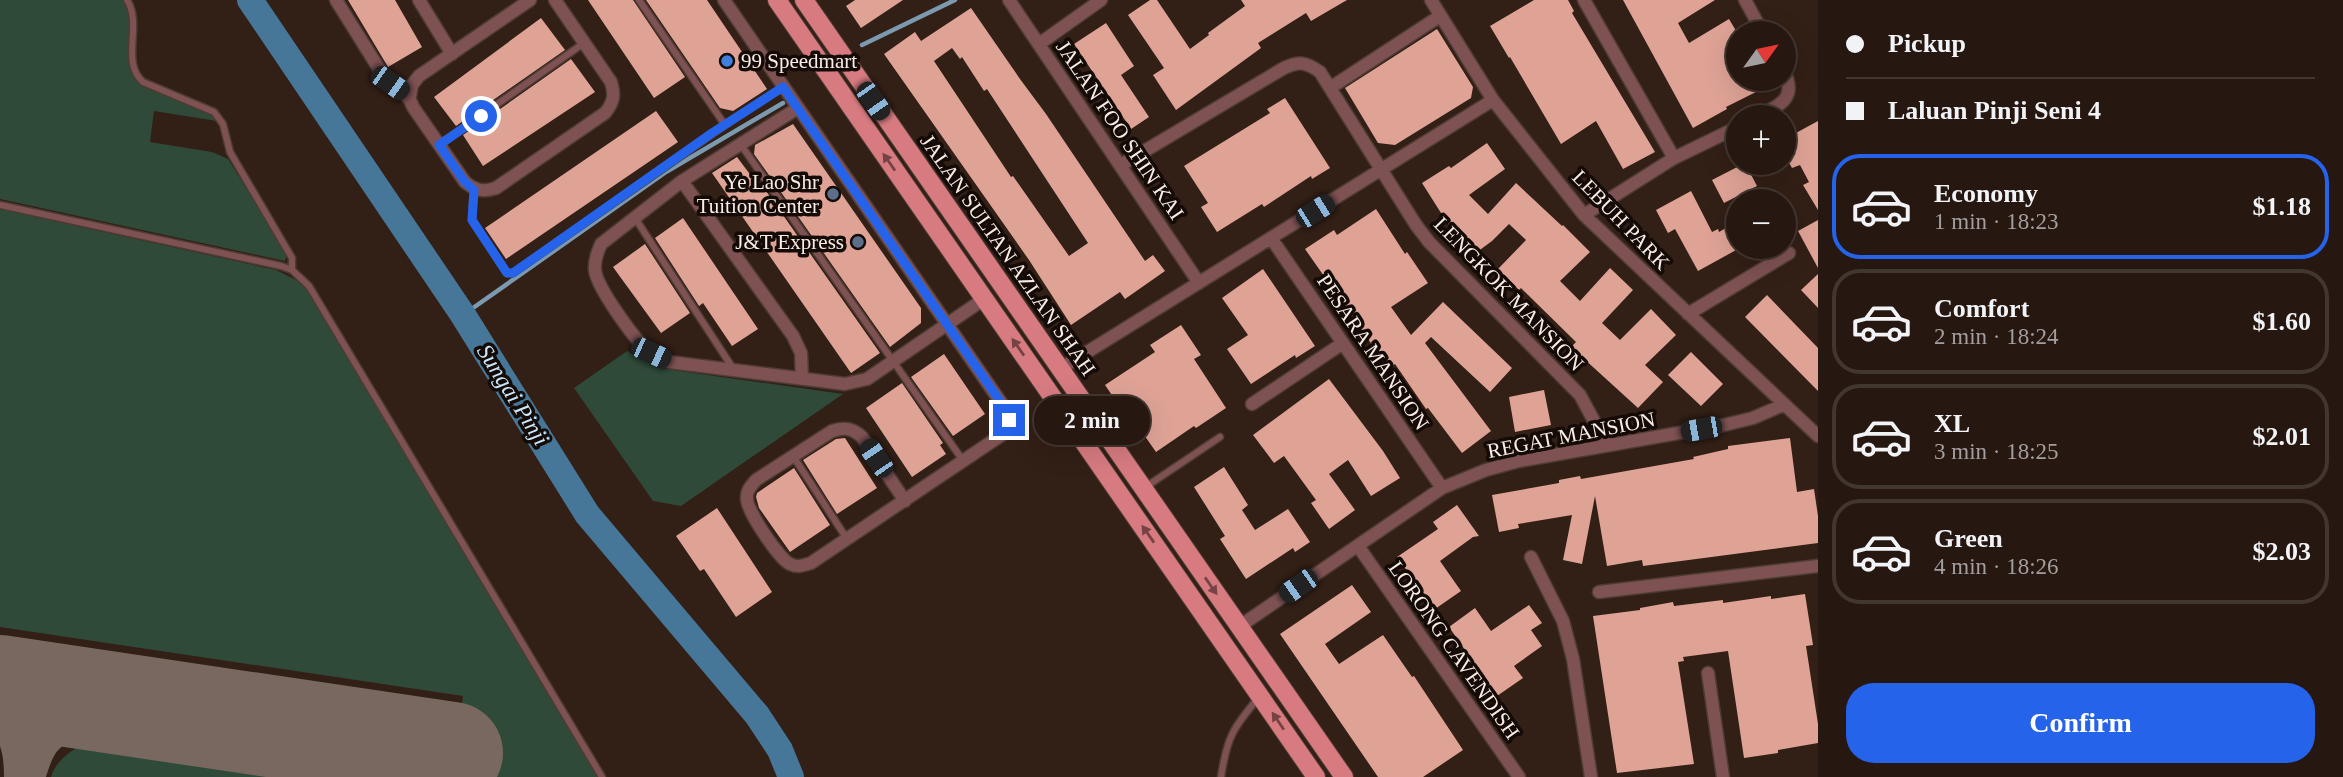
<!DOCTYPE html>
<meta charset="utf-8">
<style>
:root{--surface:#261710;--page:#2e2019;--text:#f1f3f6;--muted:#a49f9f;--line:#423630;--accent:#2563eb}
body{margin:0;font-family:"Times New Roman",serif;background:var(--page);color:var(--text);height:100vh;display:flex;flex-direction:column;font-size:26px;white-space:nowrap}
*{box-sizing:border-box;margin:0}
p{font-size:23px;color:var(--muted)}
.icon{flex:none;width:38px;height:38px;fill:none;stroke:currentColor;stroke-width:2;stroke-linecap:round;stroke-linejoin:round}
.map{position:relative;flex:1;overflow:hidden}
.drawer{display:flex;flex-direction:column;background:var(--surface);width:525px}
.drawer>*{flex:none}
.guide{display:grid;align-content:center;height:154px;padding:0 28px;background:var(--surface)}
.needle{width:46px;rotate:57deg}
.tools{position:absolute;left:1726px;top:21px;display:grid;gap:14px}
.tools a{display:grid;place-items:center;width:70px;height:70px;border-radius:50%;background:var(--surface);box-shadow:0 7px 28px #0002,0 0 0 2px var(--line);font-size:35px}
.end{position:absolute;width:32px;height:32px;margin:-16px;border:9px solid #2563eb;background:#fff;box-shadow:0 0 0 4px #fff}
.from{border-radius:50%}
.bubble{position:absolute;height:49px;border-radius:24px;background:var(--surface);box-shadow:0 7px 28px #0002,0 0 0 2px var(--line);font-size:23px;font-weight:800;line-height:49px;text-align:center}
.car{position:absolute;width:21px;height:42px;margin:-21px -10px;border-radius:9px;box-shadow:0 0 5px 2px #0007;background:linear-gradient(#222 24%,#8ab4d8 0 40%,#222 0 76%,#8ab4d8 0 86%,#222 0)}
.guide b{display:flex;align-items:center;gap:24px;height:66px;font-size:26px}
.guide b+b{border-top:2px solid var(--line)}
.guide i{width:18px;height:18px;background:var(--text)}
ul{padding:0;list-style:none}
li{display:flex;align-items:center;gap:21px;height:105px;margin:0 14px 10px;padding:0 14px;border:4px solid var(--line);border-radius:28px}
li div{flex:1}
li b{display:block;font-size:26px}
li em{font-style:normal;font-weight:800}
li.current{border-color:var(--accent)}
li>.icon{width:63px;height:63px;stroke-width:1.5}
.button{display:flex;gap:14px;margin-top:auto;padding:14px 28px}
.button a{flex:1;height:80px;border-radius:28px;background:var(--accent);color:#fff;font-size:28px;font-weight:800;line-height:80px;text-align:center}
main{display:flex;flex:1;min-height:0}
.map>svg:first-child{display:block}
.green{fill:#2f4a39}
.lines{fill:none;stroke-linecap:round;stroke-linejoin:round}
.stream{stroke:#7c9aaf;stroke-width:4.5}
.river{stroke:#467698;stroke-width:26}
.taxiway{stroke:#78685f;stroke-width:40}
.runway{stroke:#78685f;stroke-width:102}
.building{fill:#dfa396;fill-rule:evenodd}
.lane-casing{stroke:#4e3c33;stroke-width:9}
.street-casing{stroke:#4e3c33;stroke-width:15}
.primary-casing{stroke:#4e3c33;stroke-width:20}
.lane{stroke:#7e5153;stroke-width:6}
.street{stroke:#7e5153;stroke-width:12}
.primary{stroke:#d77b81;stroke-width:18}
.oneway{fill:#764344}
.route{stroke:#2563eb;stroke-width:9}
.shop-dot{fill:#3f7fe0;stroke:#140b07;stroke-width:2.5}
.service-dot{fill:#5c6f8a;stroke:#140b07;stroke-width:2.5}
.labels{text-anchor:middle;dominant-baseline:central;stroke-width:7;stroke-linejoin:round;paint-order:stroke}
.poi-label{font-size:21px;fill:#faede6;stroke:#140b07;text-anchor:end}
.street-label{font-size:21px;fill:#faede6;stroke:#140b07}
.water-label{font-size:23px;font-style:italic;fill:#cbe7fc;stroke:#140b07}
</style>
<main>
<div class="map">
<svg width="1818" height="777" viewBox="0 0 1818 777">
<rect width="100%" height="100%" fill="#321f16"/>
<path class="green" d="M 0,0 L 122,0 C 142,28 115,60 142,86 L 212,115 L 217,121 L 154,111 L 150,142 L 212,152 L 228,159 L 287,253 L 285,261 L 0,199 Z
M 0,209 L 276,270 L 296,280 L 310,292 L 598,777 L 452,777 L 463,696 L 0,627 Z
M 627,351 L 658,368 L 843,394 L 681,506 L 653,501 L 574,388 Z
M 87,742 L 294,777 L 51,777 C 56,760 72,750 87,742 Z"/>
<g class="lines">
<path class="stream" d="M 862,45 L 955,0
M 463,315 L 666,172 L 783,103"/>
<path class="river" d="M 250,0 L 463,315 L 587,514 L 757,715 L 780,750 L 791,777"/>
<path class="taxiway" d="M 0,709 C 19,731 24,748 24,777
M 249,722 C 278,723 307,725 336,723 C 365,722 402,707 424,731 C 437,745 436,760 432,777
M 258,727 L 319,758 L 342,777
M 25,777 C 29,764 33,748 43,737 C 64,714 94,707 123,705"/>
<path class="runway" d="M 0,686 L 452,753"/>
</g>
<path class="building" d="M 348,0 L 395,0 L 422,47 L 388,67 Z
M 588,0 L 633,0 L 685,77 L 654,98 Z
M 646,0 L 707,0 L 767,89 L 733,111 L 720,108 Z
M 855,0 L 903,0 L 861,28 L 846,6 Z
M 1150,0 L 1157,0 L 1190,49 L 1209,35 L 1208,33 L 1245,6 L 1241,0 L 1347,0 L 1311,21 L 1306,13 L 1258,43 L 1261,48 L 1176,110 L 1153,75 L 1164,68 L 1128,15 Z
M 1534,0 L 1568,0 L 1574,11 L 1572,13 L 1655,152 L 1623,169 L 1596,121 L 1561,144 L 1510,57 L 1509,58 L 1490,26 Z
M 1623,0 L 1715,0 L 1678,23 L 1689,43 L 1729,19 L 1738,34 L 1738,79 L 1777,79 L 1778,81 L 1726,107 L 1727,109 L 1693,128 Z
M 971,8 L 1020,79 L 1046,114 L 1145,261 L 1153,255 L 1165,271 L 1125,299 L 1120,292 L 1071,325 L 1029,260 L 884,54 L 915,32 L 921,41 ZM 952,48 L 960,59 L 962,57 L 984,91 L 987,89 L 1088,243 L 1069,256 L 1013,176 L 1011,177 L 934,61 Z
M 541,18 L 565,50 L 456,126 L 434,97 Z
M 1106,23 L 1134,66 L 1121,75 L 1149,117 L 1131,129 L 1074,44 Z
M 1437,29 L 1473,87 L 1471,98 L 1395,145 L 1378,143 L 1345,88 Z
M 571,59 L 595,92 L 483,166 L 463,135 Z
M 1285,98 L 1330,168 L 1312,179 L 1311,176 L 1264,207 L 1262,204 L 1217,232 L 1201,207 L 1208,203 L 1184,166 L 1270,113 L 1267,109 Z
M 656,111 L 678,142 L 506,259 L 485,228 Z
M 1818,121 L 1818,210 L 1803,185 L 1809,182 L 1800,165 L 1792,168 L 1783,152 L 1783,140 Z
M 793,124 L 921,308 L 921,323 L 890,347 L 754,154 L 755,145 Z
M 1487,143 L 1505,169 L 1469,195 L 1488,214 L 1516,183 L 1562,226 L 1563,225 L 1590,252 L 1560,281 L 1580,301 L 1610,268 L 1633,290 L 1602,323 L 1620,340 L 1651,309 L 1676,335 L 1645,365 L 1663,382 L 1638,408 L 1571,347 L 1576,342 L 1521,288 L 1519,290 L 1498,269 L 1526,240 L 1509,224 L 1492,241 L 1477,252 L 1448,224 L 1422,183 L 1449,166 L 1451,168 Z
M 737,157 L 752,177 L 752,171 L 880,353 L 851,373 L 712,173 Z
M 1745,163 L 1757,186 L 1724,203 L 1712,180 Z
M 1691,191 L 1712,232 L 1718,229 L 1719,232 L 1738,221 L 1738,249 L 1698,271 L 1675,229 L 1668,233 L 1656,210 Z
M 1376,209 L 1405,254 L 1407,252 L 1428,283 L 1391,307 L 1411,335 L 1443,302 L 1512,368 L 1490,392 L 1431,337 L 1425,343 L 1491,431 L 1462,453 L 1428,408 L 1426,409 L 1395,364 L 1389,369 L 1305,249 L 1334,230 L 1337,235 Z
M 683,218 L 758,329 L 732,346 L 703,303 L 699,306 L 655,238 Z
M 1818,220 L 1818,268 L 1798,231 Z
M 645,244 L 690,313 L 661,333 L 613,267 Z
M 1263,269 L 1315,346 L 1296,358 L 1295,355 L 1251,384 L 1227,349 L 1248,335 L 1222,298 Z
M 1818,274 L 1818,308 L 1801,290 Z
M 1767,295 L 1818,348 L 1818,391 L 1745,317 Z
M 1181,325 L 1201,355 L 1194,359 L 1226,408 L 1196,428 L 1194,426 L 1156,452 L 1121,402 L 1118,404 L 1105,385 L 1155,352 L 1150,345 Z
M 1691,352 L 1723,384 L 1701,406 L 1668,375 Z
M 944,354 L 985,414 L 953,436 L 911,377 Z
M 1329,379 L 1383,451 L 1400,478 L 1371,496 L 1348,460 L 1329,474 L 1355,510 L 1329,529 L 1311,503 L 1316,500 L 1284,456 L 1274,463 L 1253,435 Z
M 902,383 L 943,443 L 940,445 L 946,454 L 912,477 L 866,408 Z
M 1544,390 L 1551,425 L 1515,432 L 1509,397 Z
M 845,438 L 877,488 L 837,514 L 803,460 L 836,439 Z
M 1790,438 L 1797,492 L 1814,489 L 1818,516 L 1818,543 L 1643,566 L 1642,560 L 1607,566 L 1595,496 L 1582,564 L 1563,560 L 1572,515 L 1518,524 L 1519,528 L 1499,532 L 1492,495 L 1559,483 L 1559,480 L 1580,476 L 1581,479 L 1694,459 L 1693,457 L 1728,449 L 1728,446 Z
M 1224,467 L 1248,505 L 1242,510 L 1255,530 L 1288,509 L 1310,542 L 1295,552 L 1293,548 L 1246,579 L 1220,539 L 1225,536 L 1194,487 Z
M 794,468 L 830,525 L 790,552 L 759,508 L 756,497 L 757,493 Z
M 1457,505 L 1479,536 L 1473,537 L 1440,561 L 1461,591 L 1435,609 L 1397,557 L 1438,529 L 1433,522 Z
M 717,508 L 772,592 L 736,617 L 704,569 L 700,571 L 676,536 Z
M 1352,585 L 1371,612 L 1325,644 L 1339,664 L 1383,635 L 1412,677 L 1414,676 L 1463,750 L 1423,777 L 1378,777 L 1280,634 Z
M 1805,594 L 1813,645 L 1806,646 L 1818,724 L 1818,743 L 1778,750 L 1778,753 L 1744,758 L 1728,651 L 1683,657 L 1684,661 L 1678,662 L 1694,764 L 1617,773 L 1593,616 L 1640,610 L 1640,608 L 1673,602 L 1674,606 L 1723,600 L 1723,603 L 1771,596 L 1771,599 Z
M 1529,605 L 1542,623 L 1531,630 L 1542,646 L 1514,666 L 1523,678 L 1497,696 L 1449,627 L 1475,608 L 1491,631 Z"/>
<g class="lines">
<defs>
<path id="lane" d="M 127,0 C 143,25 120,62 143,82 L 214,112 L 223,124 L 230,152 L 292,258 L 292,270
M 725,125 L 783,87
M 439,145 L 584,43
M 741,145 L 964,462
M 474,189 L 472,220 L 507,273 L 513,273 L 725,125 L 639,0
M 0,205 L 281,266 L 292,270 L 309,286 L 602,777
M 635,218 L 734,370
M 793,456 L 847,539
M 1144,488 L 1220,437
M 1221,777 C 1227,737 1233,728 1259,697"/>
<path id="street" d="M 336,0 L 381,72 C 392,85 408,91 413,107 L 465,182 C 476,191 483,192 496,188 L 605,113 C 614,102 615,95 611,82 L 555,0
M 419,0 L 452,54
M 724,0 L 1004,407 L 1009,420 L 1006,432 L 811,563 C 804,565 798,568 790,564 C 779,559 747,511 747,499 C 746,491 751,486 756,480 L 832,431 C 845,427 852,428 862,437 L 905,501
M 1009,0 L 1199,283
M 1431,0 L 1493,100 L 1584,215 L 1818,436
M 1584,0 L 1674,158
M 1745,0 L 1763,33
M 1039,44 L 1101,0
M 1330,88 L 1440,16
M 410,96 L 412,85 L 419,76 L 530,0
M 798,108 L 682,181 L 601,244 C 597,253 594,261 595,270 C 597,288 635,340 649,352 C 654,356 662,359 669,362 L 845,384 L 867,379 L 984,299
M 1757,117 C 1779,106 1799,98 1783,70
M 1121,165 L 1284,68 C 1299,61 1306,62 1320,72 L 1416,225 L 1429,242 L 1580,395 L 1607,445
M 682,181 L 793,336 L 801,353 L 802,378
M 1584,215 L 1674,158 L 1738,127
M 1271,238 L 1442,488
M 1688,314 L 1789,253
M 1060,369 L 1493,100
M 1252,404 L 1343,343
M 1358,546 L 1519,777
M 1531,557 L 1563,621 L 1573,659 L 1591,777
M 1599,592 L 1818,566
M 1240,626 L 1442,488 L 1486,470 L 1519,461 L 1724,425 L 1753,418 L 1783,405
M 1708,673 L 1723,777"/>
<path id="primary" d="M 777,0 L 1316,777
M 804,0 L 1344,777"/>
</defs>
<use href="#lane" class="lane-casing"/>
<use href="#street" class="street-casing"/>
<use href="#primary" class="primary-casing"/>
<use href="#lane" class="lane"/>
<use href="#street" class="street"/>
<use href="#primary" class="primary"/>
</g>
<defs><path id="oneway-solid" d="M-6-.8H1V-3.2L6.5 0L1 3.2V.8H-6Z" transform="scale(1.75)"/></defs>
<g class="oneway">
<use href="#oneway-solid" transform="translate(889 162) rotate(-125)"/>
<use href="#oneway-solid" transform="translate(1018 347) rotate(-125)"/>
<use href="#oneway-solid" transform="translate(1148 534) rotate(-125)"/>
<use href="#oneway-solid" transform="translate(1211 586) rotate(55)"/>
<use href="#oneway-solid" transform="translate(1278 721) rotate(-124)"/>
</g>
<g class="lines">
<path class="route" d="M 481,116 L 439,145 L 465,182 L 474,190 L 472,220 L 507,273 L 513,273 L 712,133 L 783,87 L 1004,407 L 1009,420"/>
</g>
<circle class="shop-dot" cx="727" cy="61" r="7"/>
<g class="service-dot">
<circle cx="833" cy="194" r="7"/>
<circle cx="858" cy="242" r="7"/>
</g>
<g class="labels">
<g class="poi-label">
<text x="741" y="61" text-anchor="start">99 Speedmart</text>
<text x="819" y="182">Ye Lao Shr<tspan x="819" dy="24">Tuition Center</tspan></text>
<text x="844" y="242">J&amp;T Express</text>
</g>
<g class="street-label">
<text transform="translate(1120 130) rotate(56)">JALAN FOO SHIN KAI</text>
<text transform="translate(1621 220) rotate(46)">LEBUH PARK</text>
<text transform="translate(1008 255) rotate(55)">JALAN SULTAN AZLAN SHAH</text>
<text transform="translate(1509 294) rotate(46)">LENGKOK MANSION</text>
<text transform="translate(1373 352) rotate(56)">PESARA MANSION</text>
<text transform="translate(1571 435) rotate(-11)">REGAT MANSION</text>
<text transform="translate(1454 650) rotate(55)">LORONG CAVENDISH</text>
</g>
<g class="water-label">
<text transform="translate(513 395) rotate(58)">Sungai Pinji</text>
</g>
</g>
</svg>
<div class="tools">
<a><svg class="needle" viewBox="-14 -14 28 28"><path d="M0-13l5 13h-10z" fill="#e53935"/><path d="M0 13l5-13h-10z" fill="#a49f9f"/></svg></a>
<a>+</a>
<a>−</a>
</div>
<i class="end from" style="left:481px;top:116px"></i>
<i class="end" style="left:1009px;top:420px"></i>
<div class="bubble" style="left:1034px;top:396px;width:116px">2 min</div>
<i class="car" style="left:390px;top:83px;rotate:125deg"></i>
<i class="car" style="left:873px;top:101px;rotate:145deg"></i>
<i class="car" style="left:1315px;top:211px;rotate:58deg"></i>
<i class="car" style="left:651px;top:353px;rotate:115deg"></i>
<i class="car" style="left:1701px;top:429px;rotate:260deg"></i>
<i class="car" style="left:876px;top:458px;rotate:326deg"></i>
<i class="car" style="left:1298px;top:586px;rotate:235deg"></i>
</div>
<section class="drawer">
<div class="guide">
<b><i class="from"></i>Pickup</b>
<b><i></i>Laluan Pinji Seni 4</b>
</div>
<ul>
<li class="current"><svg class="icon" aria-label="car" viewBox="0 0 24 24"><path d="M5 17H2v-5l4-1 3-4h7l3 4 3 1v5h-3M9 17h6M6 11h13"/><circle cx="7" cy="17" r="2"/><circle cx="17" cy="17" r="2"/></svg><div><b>Economy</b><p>1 min · 18:23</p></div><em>$1.18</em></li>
<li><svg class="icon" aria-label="car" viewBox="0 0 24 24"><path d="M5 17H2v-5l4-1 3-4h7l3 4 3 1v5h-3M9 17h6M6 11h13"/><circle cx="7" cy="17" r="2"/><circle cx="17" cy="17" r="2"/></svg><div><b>Comfort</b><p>2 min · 18:24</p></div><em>$1.60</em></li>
<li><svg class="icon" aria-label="car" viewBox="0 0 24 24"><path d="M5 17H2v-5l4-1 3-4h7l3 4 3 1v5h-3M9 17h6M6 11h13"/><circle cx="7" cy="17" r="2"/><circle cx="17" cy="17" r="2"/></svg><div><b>XL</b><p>3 min · 18:25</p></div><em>$2.01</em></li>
<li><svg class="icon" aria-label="car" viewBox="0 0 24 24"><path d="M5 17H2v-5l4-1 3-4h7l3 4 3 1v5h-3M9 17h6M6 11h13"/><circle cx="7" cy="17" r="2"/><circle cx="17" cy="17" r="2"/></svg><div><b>Green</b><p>4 min · 18:26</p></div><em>$2.03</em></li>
</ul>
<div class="button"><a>Confirm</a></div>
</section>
</main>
